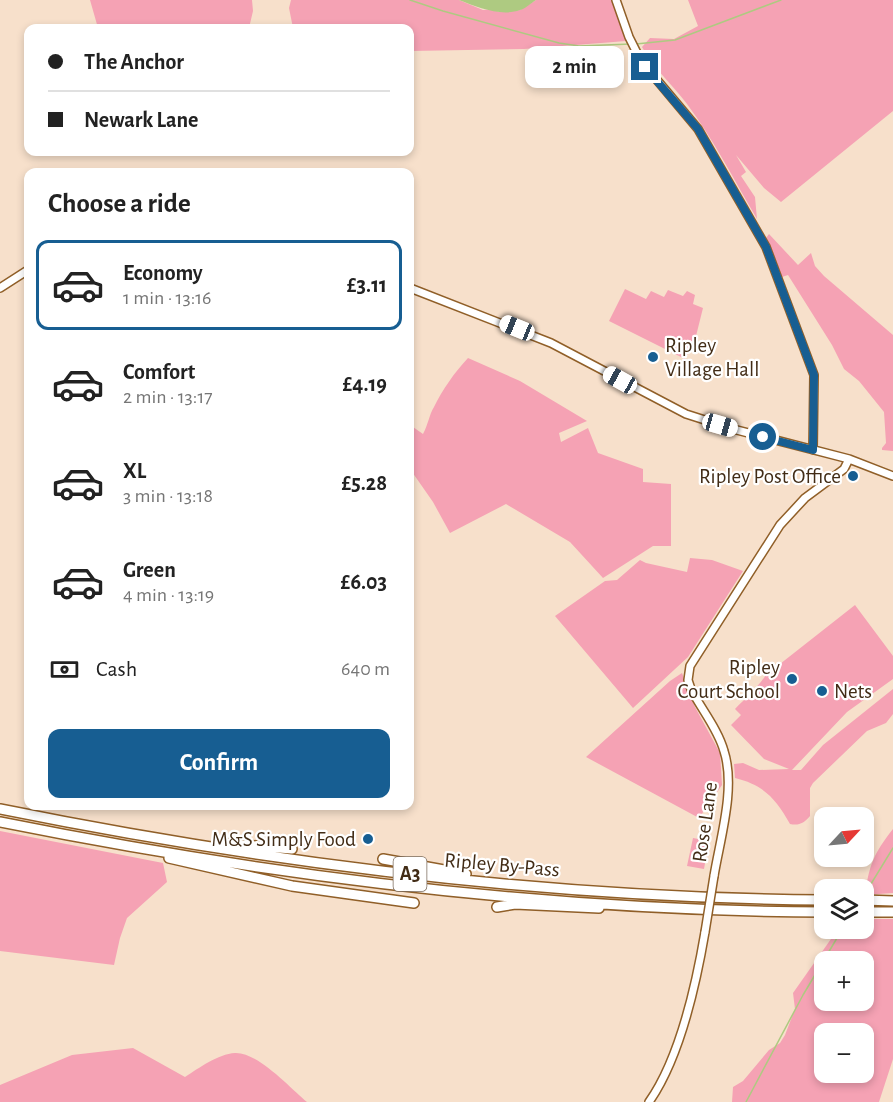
<!DOCTYPE html>
<meta charset="utf-8">
<style>
:root{--surface:#fff;--page:#f6f6f6;--text:#222;--muted:#767676;--line:#e0e0e0;--accent:#175e92}
body{margin:0;font-family:"Alegreya Sans",sans-serif;background:var(--page);color:var(--text);height:100vh;display:flex;flex-direction:column;font-size:22px;white-space:nowrap}
*{box-sizing:border-box;margin:0}
p{font-size:20px;color:var(--muted)}
.icon{flex:none;width:33px;height:33px;fill:none;stroke:currentColor;stroke-width:2;stroke-linecap:round;stroke-linejoin:round}
.map{position:relative;flex:1;overflow:hidden}
.panel{position:absolute;left:24px;top:168px;width:390px;height:642px;display:flex;flex-direction:column;background:var(--surface);border-radius:12px;box-shadow:0 3px 9px #0003}
.panel>*{flex:none}
.hud{position:absolute;left:24px;top:24px;width:390px;height:132px;border-radius:12px;box-shadow:0 3px 9px #0003;display:grid;align-content:center;height:132px;padding:0 24px;background:var(--surface)}
.needle{width:39px;rotate:64deg}
.fabs{position:absolute;left:814px;top:807px;display:grid;gap:12px}
.fabs a{display:grid;place-items:center;width:60px;height:60px;border-radius:12px;background:var(--surface);box-shadow:0 3px 9px #0003;font-size:30px}
.end{position:absolute;width:27px;height:27px;margin:-14px;border:8px solid #175e92;background:#fff;box-shadow:0 0 0 3px #fff}
.from{border-radius:50%}
.bubble{position:absolute;height:42px;border-radius:12px;background:var(--surface);box-shadow:0 3px 9px #0003;font-size:20px;font-weight:700;line-height:42px;text-align:center}
.car{position:absolute;width:18px;height:36px;margin:-18px -9px;border-radius:8px;box-shadow:0 0 4px 2px #0007;background:linear-gradient(#fff 24%,#345 0 40%,#fff 0 76%,#345 0 86%,#fff 0)}
.hud b{display:flex;align-items:center;gap:21px;height:57px;font-size:22px}
.hud b+b{border-top:2px solid var(--line)}
.hud i{width:15px;height:15px;background:var(--text)}
ul{padding:0;list-style:none}
li{display:flex;align-items:center;gap:18px;height:90px;margin:0 12px 9px;padding:0 12px;border:3px solid transparent;border-radius:12px}
li div{flex:1}
li b{display:block;font-size:22px}
li em{font-style:normal;font-weight:700}
li.current{border-color:var(--accent)}
li>.icon{width:54px;height:54px;stroke-width:1.5}
h2{padding:0 24px;font-size:27px;line-height:72px}
.pay{display:flex;align-items:center;gap:15px;height:66px;padding:0 24px;font-size:22px}
.pay p{margin-inline-start:auto}
.button{display:flex;gap:12px;margin-top:auto;padding:12px 24px}
.button a{flex:1;height:69px;border-radius:12px;background:var(--accent);color:#fff;font-size:24px;font-weight:700;line-height:69px;text-align:center}
.map>svg:first-child{display:block}
.green{fill:#f5a2b4;fill-rule:evenodd}
.water{fill:#aeca81}
.lines{fill:none;stroke-linecap:round;stroke-linejoin:round}
.stream{stroke:#aeca81;stroke-width:1.5}
.secondary-casing{stroke:#905f28;stroke-width:10}
.highway-casing{stroke:#905f28;stroke-width:12}
.secondary{stroke:#fff;stroke-width:7}
.highway{stroke:#fff;stroke-width:9}
.secondary-bridge-casing{stroke:#905f28;stroke-width:10;stroke-linecap:butt}
.secondary-bridge{stroke:#fff;stroke-width:7}
.route{stroke:#175e92;stroke-width:8}
.poi-dot{fill:#175e92;stroke:#fff;stroke-width:2}
.labels{text-anchor:middle;dominant-baseline:central;stroke-width:4.5;stroke-linejoin:round;paint-order:stroke}
.shield{fill:#fff;stroke:#7b6b5c;stroke-width:1.5}
.shield-label{font-size:20px;font-weight:bold;fill:#422c16}
.poi-label{font-size:21px;fill:#422c16;stroke:#fff;text-anchor:end}
.street-label{font-size:21px;fill:#422c16;stroke:#fff}
</style>
<div class="map">
<svg width="893" height="1102" viewBox="0 0 893 1102">
<rect width="100%" height="100%" fill="#f7e0cb"/>
<path class="green" d="M 90,0 L 252,0 L 253,11 L 249,28 L 98,28 Z
M 291,0 L 459,0 L 483,10 L 493,9 L 499,12 L 520,10 L 536,0 L 613,0 L 626,41 L 524,49 L 410,51 L 410,28 L 293,28 L 289,8 Z
M 688,0 L 893,0 L 893,111 L 781,202 L 764,188 L 736,155 L 746,172 L 741,176 L 755,197 L 757,219 C 734,180 714,140 687,104 C 672,84 654,69 642,47 L 650,38 L 674,39 L 698,26 Z
M 769,234 L 798,265 L 811,253 L 815,266 L 824,276 L 893,335 L 893,451 L 882,450 L 882,448 L 886,443 L 884,412 L 859,381 L 844,369 L 832,345 L 788,275 L 782,277 L 766,238 Z
M 625,289 L 646,299 L 651,291 L 664,297 L 668,290 L 683,296 L 687,291 L 695,295 L 693,304 L 703,308 L 695,340 L 685,359 L 609,321 Z
M 468,358 L 520,381 L 587,421 L 559,433 L 561,442 L 588,428 L 598,453 L 643,469 L 643,482 L 671,484 L 671,546 L 653,546 L 603,578 L 570,542 L 506,504 L 450,533 L 433,502 L 410,469 L 410,428 L 413,427 L 423,434 C 428,425 429,415 434,407 C 443,389 454,373 468,358 Z
M 690,558 L 712,560 L 743,571 L 688,657 L 633,708 L 555,616 L 605,581 L 617,580 L 640,560 L 646,563 L 687,572 Z
M 855,605 L 893,656 L 893,679 L 847,712 L 792,770 L 801,770 L 823,745 L 893,689 L 893,714 L 886,723 L 867,731 L 813,783 L 810,788 L 810,816 C 804,823 799,826 790,824 C 776,799 764,785 735,778 L 734,764 L 743,763 L 759,770 L 789,769 L 764,759 L 731,725 L 741,715 L 735,709 C 745,699 758,687 766,675 Z
M 682,673 L 695,707 L 720,753 L 722,785 L 699,818 L 586,757 L 670,681 Z
M 893,829 L 893,893 L 865,895 C 869,865 874,853 893,829 Z
M 0,831 L 163,863 L 167,882 L 127,918 L 120,938 L 114,965 L 0,951 Z
M 693,838 L 709,841 L 704,869 L 687,866 Z
M 864,919 L 893,919 L 893,1059 L 879,1102 L 732,1102 L 733,1087 L 743,1081 L 769,1050 L 780,1043 L 785,1035 L 795,1009 L 793,993 L 838,929 L 864,928 ZM 825,962 L 864,962 L 864,1000 L 825,1000 ZM 825,1034 L 864,1034 L 864,1072 L 825,1072 Z
M 133,1048 L 185,1077 C 199,1068 218,1054 235,1053 C 258,1052 290,1088 307,1102 L 0,1102 L 0,1085 L 72,1055 Z"/>
<path class="water" d="M 459,0 L 536,0 C 531,3 525,9 520,10 C 501,17 477,7 459,0 Z"/>
<g class="lines">
<path class="stream" d="M 410,0 L 443,11 L 559,43 L 579,46 L 631,44
M 636,44 L 675,40 L 781,0
M 866,892 L 893,848
M 746,1102 L 803,995 L 843,928"/>
<defs>
<path id="secondary" d="M 616,0 L 629,37 L 641,61 L 698,129 L 766,247 L 814,375 L 813,450
M 0,288 L 28,270
M 410,288 L 551,343 L 686,414 L 733,429 L 849,459 L 893,476
M 714,876 C 720,839 736,788 724,751 C 718,729 701,709 691,689 L 688,680 L 690,666 L 780,525 L 805,498 L 844,469 L 849,459
M 649,1102 C 680,1058 696,985 705,932"/>
<path id="highway" d="M 0,809 C 272,864 548,898 825,900
M 0,822 C 269,876 550,911 825,912
M 219,843 L 292,849
M 169,858 L 292,886 L 414,903
M 383,859 L 466,874
M 864,900 L 893,901
M 497,907 L 515,904 L 599,908
M 864,912 L 893,912"/>
</defs>
<use href="#secondary" class="secondary-casing"/>
<use href="#highway" class="highway-casing"/>
<use href="#secondary" class="secondary"/>
<use href="#highway" class="highway"/>
<defs>
<path id="secondary-bridge" d="M 705,932 L 714,876"/>
</defs>
<use href="#secondary-bridge" class="secondary-bridge-casing"/>
<use href="#secondary-bridge" class="secondary-bridge"/>
</g>
<g class="lines">
<path class="route" d="M 645,67 L 698,129 L 766,247 L 814,375 L 813,450 L 763,437"/>
</g>
<g class="poi-dot">
<circle cx="653" cy="357" r="6"/>
<circle cx="853" cy="476" r="6"/>
<circle cx="792" cy="679" r="6"/>
<circle cx="822" cy="691" r="6"/>
<circle cx="368" cy="839" r="6"/>
</g>
<g class="labels">
<rect class="shield" x="393.5" y="857" width="33" height="34" rx="4.5"/>
<g class="shield-label">
<text x="410" y="874">A3</text>
</g>
<g class="poi-label">
<text x="665" y="345" text-anchor="start">Ripley<tspan x="665" dy="24">Village Hall</tspan></text>
<text x="841" y="476">Ripley Post Office</text>
<text x="780" y="667">Ripley<tspan x="780" dy="24">Court School</tspan></text>
<text x="834" y="691" text-anchor="start">Nets</text>
<text x="356" y="839">M&amp;S Simply Food</text>
</g>
<g class="street-label">
<text transform="translate(705 822) rotate(-82)">Rose Lane</text>
<text transform="translate(502 865) rotate(5)">Ripley By-Pass</text>
</g>
</g>
</svg>
<div class="fabs">
<a><svg class="needle" viewBox="-14 -14 28 28"><path d="M0-13l5 13h-10z" fill="#e53935"/><path d="M0 13l5-13h-10z" fill="#767676"/></svg></a>
<a><svg class="icon" aria-label="layers" viewBox="0 0 24 24"><path d="M12 4l9 5-9 5-9-5zM3 14l9 5 9-5"/></svg></a>
<a>+</a>
<a>−</a>
</div>
<i class="end from" style="left:763px;top:437px"></i>
<i class="end" style="left:645px;top:67px"></i>
<div class="bubble" style="left:525px;top:46px;width:99px">2 min</div>
<i class="car" style="left:517px;top:328px;rotate:292deg"></i>
<i class="car" style="left:620px;top:380px;rotate:299deg"></i>
<i class="car" style="left:720px;top:425px;rotate:106deg"></i>
<div class="hud">
<b><i class="from"></i>The Anchor</b>
<b><i></i>Newark Lane</b>
</div>
<section class="panel">
<h2>Choose a ride</h2>
<ul>
<li class="current"><svg class="icon" aria-label="car" viewBox="0 0 24 24"><path d="M5 17H2v-5l4-1 3-4h7l3 4 3 1v5h-3M9 17h6M6 11h13"/><circle cx="7" cy="17" r="2"/><circle cx="17" cy="17" r="2"/></svg><div><b>Economy</b><p>1 min · 13:16</p></div><em>£3.11</em></li>
<li><svg class="icon" aria-label="car" viewBox="0 0 24 24"><path d="M5 17H2v-5l4-1 3-4h7l3 4 3 1v5h-3M9 17h6M6 11h13"/><circle cx="7" cy="17" r="2"/><circle cx="17" cy="17" r="2"/></svg><div><b>Comfort</b><p>2 min · 13:17</p></div><em>£4.19</em></li>
<li><svg class="icon" aria-label="car" viewBox="0 0 24 24"><path d="M5 17H2v-5l4-1 3-4h7l3 4 3 1v5h-3M9 17h6M6 11h13"/><circle cx="7" cy="17" r="2"/><circle cx="17" cy="17" r="2"/></svg><div><b>XL</b><p>3 min · 13:18</p></div><em>£5.28</em></li>
<li><svg class="icon" aria-label="car" viewBox="0 0 24 24"><path d="M5 17H2v-5l4-1 3-4h7l3 4 3 1v5h-3M9 17h6M6 11h13"/><circle cx="7" cy="17" r="2"/><circle cx="17" cy="17" r="2"/></svg><div><b>Green</b><p>4 min · 13:19</p></div><em>£6.03</em></li>
</ul>
<div class="pay"><svg class="icon" aria-label="cash" viewBox="0 0 24 24"><path d="M3 7h18v10H3z"/><circle cx="12" cy="12" r="2"/></svg>Cash<p>640 m</p></div>
<div class="button"><a>Confirm</a></div>
</section>
</div>
